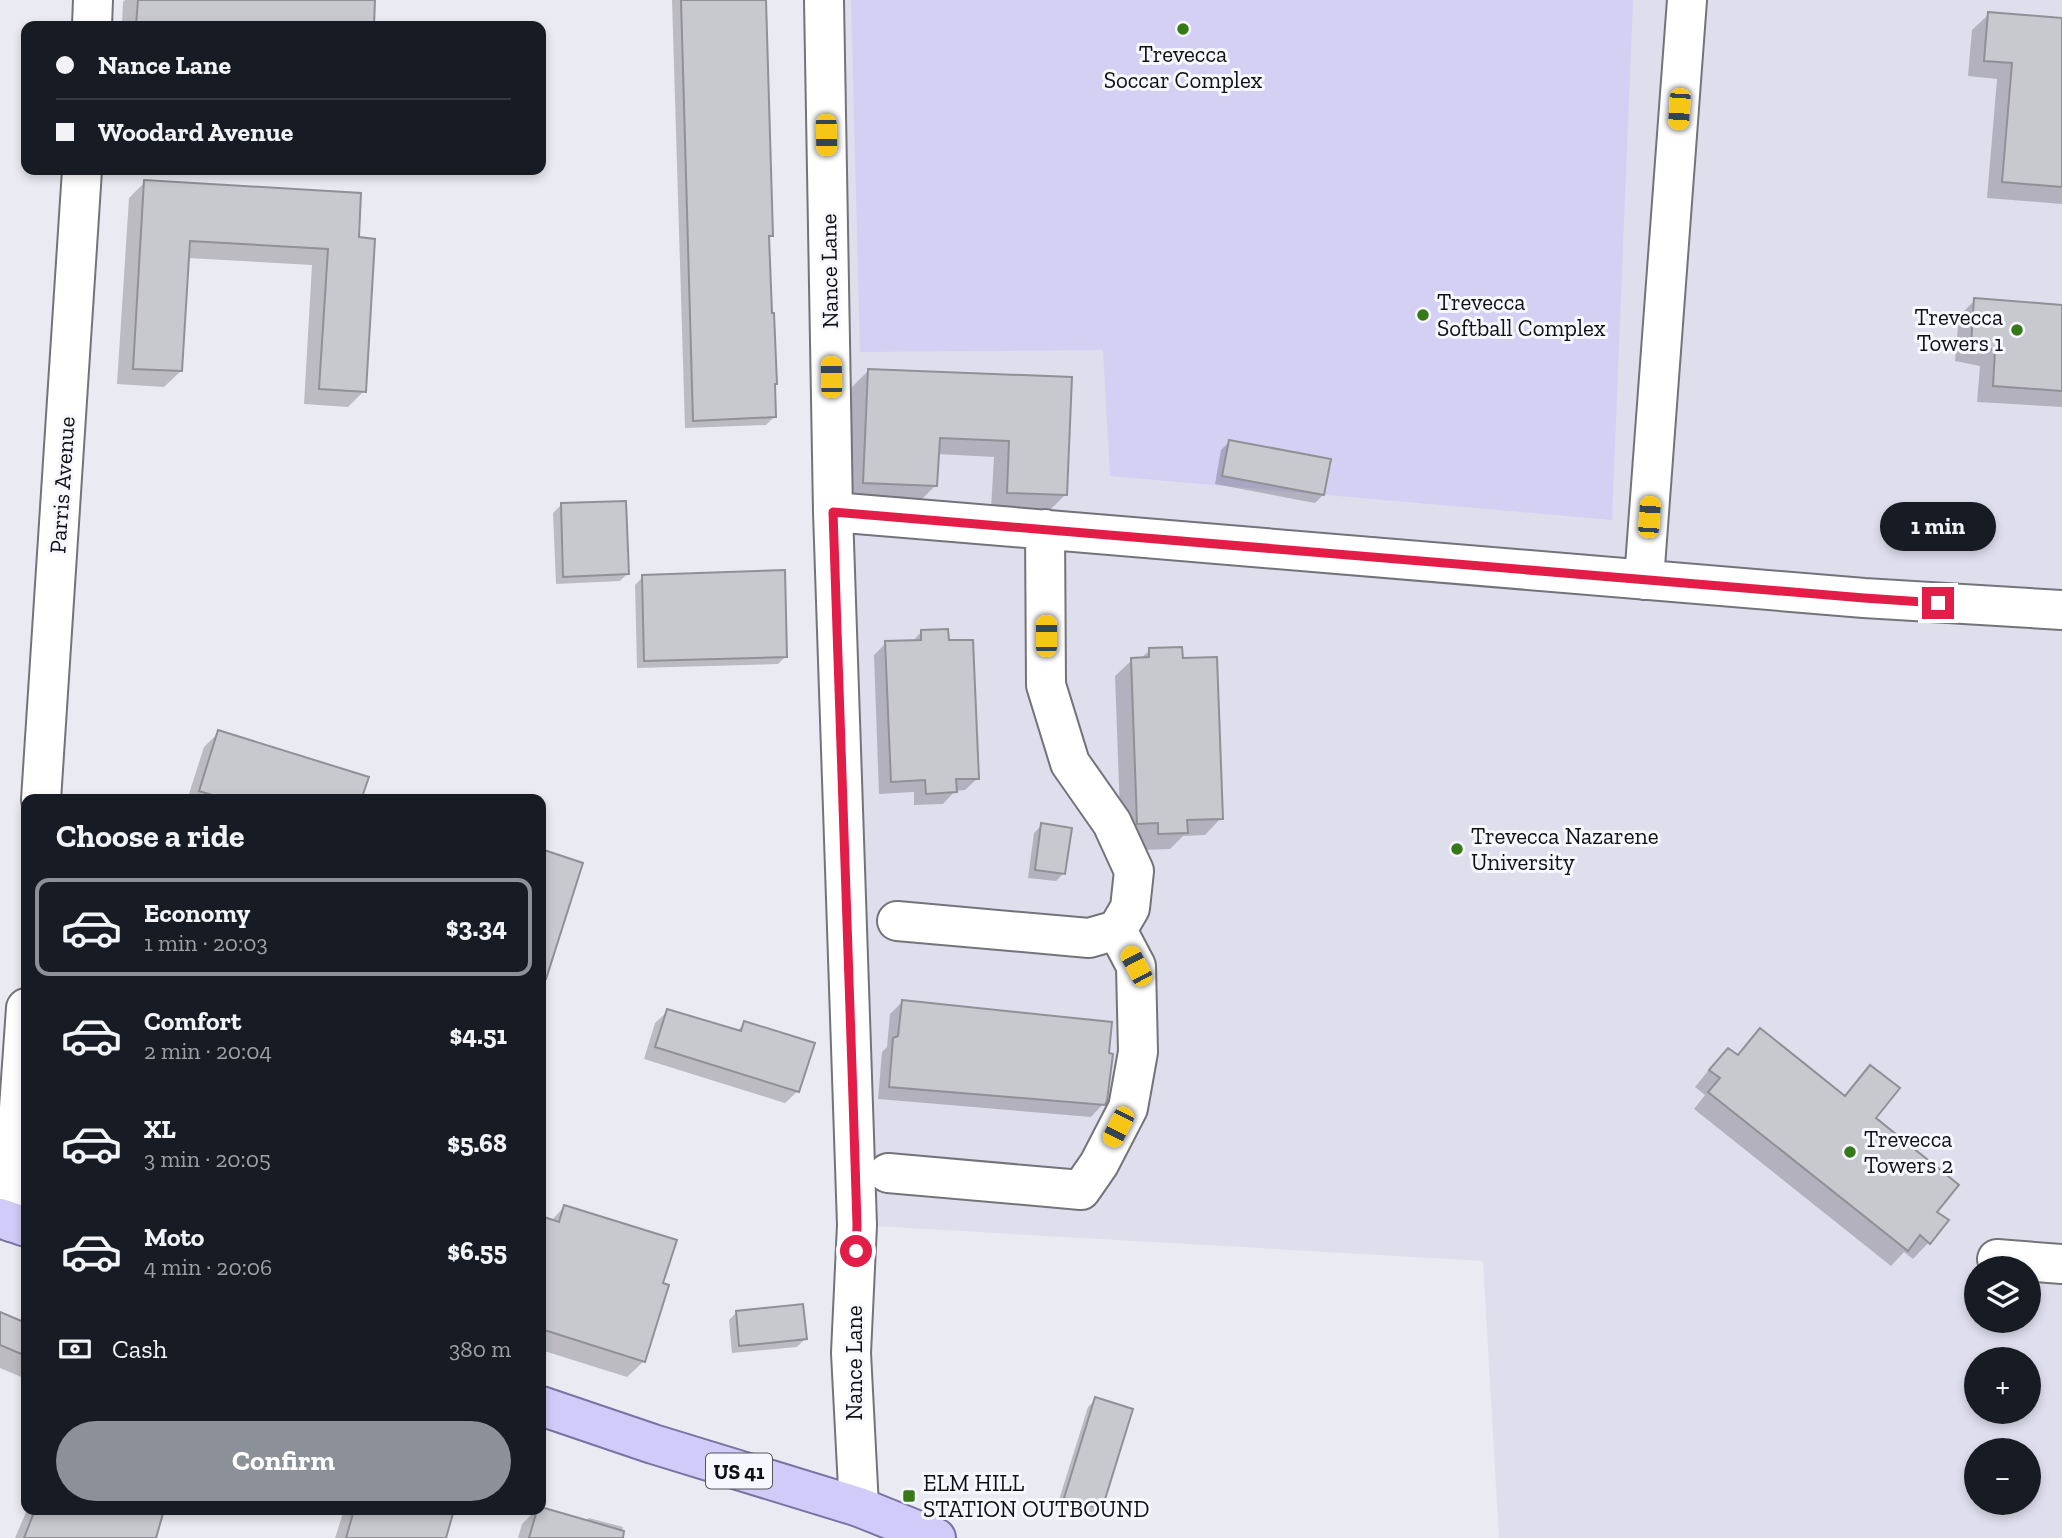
<!DOCTYPE html>
<meta charset="utf-8">
<style>
:root{--surface:#171b24;--page:#20242c;--text:#f1f3f6;--muted:#9ea1a6;--line:#363941;--accent:#8c9099}
body{margin:0;font-family:"Zilla Slab",serif;background:var(--page);color:var(--text);height:100vh;display:flex;flex-direction:column;font-size:26px;white-space:nowrap}
*{box-sizing:border-box;margin:0}
p{font-size:23px;color:var(--muted)}
.icon{flex:none;width:38px;height:38px;fill:none;stroke:currentColor;stroke-width:2;stroke-linecap:round;stroke-linejoin:round}
.map{position:relative;flex:1;overflow:hidden}
.drawer{position:absolute;left:21px;top:794px;width:525px;height:721px;display:flex;flex-direction:column;background:var(--surface);border-radius:14px;box-shadow:0 4px 10px #0003}
.drawer>*{flex:none}
.hud{position:absolute;left:21px;top:21px;width:525px;height:154px;border-radius:14px;box-shadow:0 4px 10px #0003;display:grid;align-content:center;height:154px;padding:0 35px;background:var(--surface)}
.tools{position:absolute;left:1964px;top:1256px;display:grid;gap:14px}
.tools a{display:grid;place-items:center;width:77px;height:77px;border-radius:50%;background:var(--surface);box-shadow:0 4px 10px #0003;font-size:35px}
.end{position:absolute;width:32px;height:32px;margin:-16px;border:9px solid #e11d48;background:#fff;box-shadow:0 0 0 4px #fff}
.from{border-radius:50%}
.bubble{position:absolute;height:49px;border-radius:24px;background:var(--surface);box-shadow:0 4px 10px #0003;font-size:23px;font-weight:800;line-height:49px;text-align:center}
.car{position:absolute;width:21px;height:42px;margin:-21px -10px;border-radius:9px;box-shadow:0 0 5px 2px #0007;background:linear-gradient(#f5c518 24%,#345 0 40%,#f5c518 0 76%,#345 0 86%,#f5c518 0)}
.hud b{display:flex;align-items:center;gap:24px;height:66px;font-size:26px}
.hud b+b{border-top:2px solid var(--line)}
.hud i{width:18px;height:18px;background:var(--text)}
ul{padding:0;list-style:none}
li{display:flex;align-items:center;gap:21px;height:98px;margin:0 14px 10px;padding:0 21px;border:4px solid transparent;border-radius:14px}
li div{flex:1}
li b{display:block;font-size:26px}
li em{font-style:normal;font-weight:800}
li.on{border-color:var(--accent)}
li>.icon{width:63px;height:63px;stroke-width:1.5}
h2{padding:0 35px;font-size:32px;line-height:84px}
.pay{display:flex;align-items:center;gap:18px;height:77px;padding:0 35px;font-size:26px}
.pay p{margin-inline-start:auto}
.primary-button{display:flex;gap:14px;margin-top:auto;padding:14px 35px}
.primary-button a{flex:1;height:80px;border-radius:42px;background:var(--accent);color:#fff;font-size:28px;font-weight:800;line-height:80px;text-align:center}
.map>svg:first-child{display:block}
.built{fill:#dfdeed;fill-rule:evenodd}
.green{fill:#d3d0f4}
.shadow{fill:#0003}
.building{fill:#c8c8cf;stroke:#919097;stroke-width:2}
.lines{fill:none;stroke-linecap:round;stroke-linejoin:round}
.minor-casing{stroke:#73737a;stroke-width:42}
.major-casing{stroke:#7973a4;stroke-width:42}
.minor{stroke:#fff;stroke-width:38}
.major{stroke:#d0cbf8;stroke-width:38}
.route{stroke:#e11d48;stroke-width:9}
.poi-dot{fill:#357919;stroke:#f7f7ff;stroke-width:2.5}
.labels{text-anchor:middle;dominant-baseline:central;stroke-width:6;stroke-linejoin:round;paint-order:stroke}
.shield{fill:#f7f7ff;stroke:#555559;stroke-width:2}
.shield-label{font-size:21px;font-weight:bold;fill:#101012}
.poi-label{font-size:23px;fill:#101012;stroke:#f7f7ff;text-anchor:start}
.street-label{font-size:23px;fill:#101012;stroke:#f7f7ff}
</style>
<div class="map">
<svg width="2062" height="1538" viewBox="0 0 2062 1538">
<rect width="100%" height="100%" fill="#eaeaf2"/>
<path class="built" d="M 834,0 L 2062,0 L 2062,1538 L 1499,1538 L 1483,1261 L 857,1225 ZM 1976,1269 L 2028,1269 L 2028,1321 L 1976,1321 ZM 1976,1360 L 2028,1360 L 2028,1412 L 1976,1412 ZM 1976,1451 L 2028,1451 L 2028,1503 L 1976,1503 Z"/>
<path class="green" d="M 851,0 L 1633,0 L 1612,520 L 1110,476 L 1103,350 L 860,352 Z"/>
<path class="shadow" d="M 125,0 L 374,0 L 372,26 L 122,26 L 123,2 Z
M 672,0 L 764,0 L 771,236 L 767,240 L 776,383 L 773,386 L 774,417 L 766,425 L 685,428 Z
M 1989,14 L 2062,20 L 2062,204 L 1987,198 L 1997,79 L 1968,76 L 1972,30 Z
M 145,182 L 357,239 L 364,391 L 348,407 L 304,404 L 312,265 L 188,258 L 181,371 L 164,387 L 117,384 L 129,198 Z
M 1975,300 L 2062,307 L 2062,407 L 1977,402 L 1980,366 L 1955,361 L 1959,316 Z
M 868,371 L 1070,379 L 1065,495 L 1049,511 L 991,509 L 994,457 L 937,454 L 935,486 L 919,502 L 848,499 L 852,387 Z
M 1229,442 L 1323,495 L 1315,503 L 1215,484 L 1221,450 Z
M 561,505 L 628,573 L 620,581 L 556,584 L 553,513 Z
M 643,577 L 786,656 L 778,664 L 637,668 L 635,585 Z
M 921,632 L 978,778 L 965,790 L 955,791 L 943,804 L 914,805 L 914,792 L 879,794 L 874,655 L 886,643 L 912,642 Z
M 1150,650 L 1221,818 L 1205,835 L 1183,836 L 1170,849 L 1142,850 L 1142,839 L 1121,840 L 1115,676 L 1132,660 L 1140,659 Z
M 219,732 L 361,795 L 377,800 L 187,800 L 204,747 Z
M 1042,825 L 1064,873 L 1056,881 L 1028,878 L 1034,833 Z
M 541,851 L 581,864 L 541,991 Z
M 902,1002 L 1107,1054 L 1103,1104 L 1091,1117 L 878,1099 L 882,1052 L 887,1047 L 890,1014 Z
M 668,1011 L 736,1032 L 745,1023 L 798,1091 L 785,1103 L 644,1059 L 655,1023 Z
M 1760,1030 L 1843,1097 L 1870,1067 L 1873,1119 L 1935,1212 L 1929,1242 L 1913,1259 L 1904,1252 L 1891,1266 L 1694,1109 L 1705,1095 L 1695,1087 L 1712,1066 L 1728,1050 L 1736,1056 Z
M 564,1207 L 661,1285 L 644,1361 L 627,1377 L 541,1350 L 541,1218 L 551,1221 Z
M 737,1312 L 805,1339 L 797,1347 L 732,1353 L 729,1320 Z
M 0,1313 L 26,1324 L 26,1379 L 0,1368 Z
M 1096,1399 L 1101,1508 L 1093,1516 L 1057,1506 L 1088,1407 Z
M 541,1508 L 585,1521 L 589,1518 L 623,1527 L 620,1538 L 518,1538 L 522,1524 L 536,1510 L 541,1510 Z
M 27,1510 L 68,1510 L 56,1538 L 15,1538 Z
M 344,1510 L 452,1510 L 444,1538 L 335,1538 Z"/>
<path class="building" d="M 138,0 L 375,0 L 374,26 L 136,26 Z
M 681,0 L 766,0 L 773,236 L 769,236 L 772,313 L 774,313 L 777,384 L 775,384 L 776,417 L 693,421 Z
M 1988,12 L 2062,18 L 2062,187 L 2002,182 L 2012,63 L 1984,61 Z
M 144,180 L 361,193 L 359,237 L 375,239 L 366,392 L 319,389 L 328,249 L 190,241 L 182,371 L 133,369 Z
M 1974,298 L 2062,305 L 2062,391 L 1993,386 L 1995,350 L 1971,345 Z
M 868,369 L 1072,377 L 1067,495 L 1007,493 L 1009,441 L 940,438 L 937,486 L 863,483 Z
M 1229,440 L 1331,459 L 1324,495 L 1222,476 Z
M 626,501 L 629,574 L 563,577 L 561,503 Z
M 785,570 L 787,657 L 644,661 L 642,575 Z
M 948,629 L 949,640 L 973,640 L 979,779 L 956,779 L 957,792 L 926,794 L 925,780 L 891,782 L 885,641 L 921,640 L 921,630 Z
M 1182,647 L 1183,658 L 1217,657 L 1223,819 L 1187,820 L 1188,833 L 1158,834 L 1158,823 L 1137,824 L 1131,658 L 1149,657 L 1149,648 Z
M 218,730 L 369,777 L 361,800 L 228,800 L 199,791 Z
M 1041,823 L 1072,828 L 1065,874 L 1035,870 Z
M 541,849 L 583,863 L 546,979 L 541,978 Z
M 902,1000 L 1112,1022 L 1109,1053 L 1113,1054 L 1107,1101 L 1105,1105 L 889,1087 L 893,1038 L 898,1036 Z
M 667,1009 L 741,1031 L 744,1021 L 815,1043 L 799,1092 L 655,1047 Z
M 1760,1028 L 1845,1096 L 1870,1065 L 1900,1088 L 1876,1118 L 1959,1185 L 1937,1212 L 1949,1220 L 1930,1244 L 1920,1235 L 1908,1251 L 1708,1092 L 1720,1078 L 1709,1070 L 1728,1048 L 1738,1055 Z
M 564,1205 L 677,1240 L 663,1283 L 669,1285 L 645,1362 L 541,1329 L 541,1216 L 559,1222 Z
M 803,1304 L 807,1339 L 739,1346 L 736,1311 Z
M 0,1312 L 26,1323 L 26,1356 L 0,1345 Z
M 1095,1397 L 1133,1409 L 1102,1509 L 1064,1498 Z
M 541,1507 L 624,1531 L 623,1538 L 529,1538 L 537,1510 L 541,1510 Z
M 35,1510 L 164,1510 L 156,1538 L 24,1538 Z
M 354,1510 L 454,1510 L 446,1538 L 346,1538 Z"/>
<g class="lines">
<defs>
<path id="minor" d="M 824,0 L 833,512 L 857,1225 L 851,1353 L 859,1507
M 92,26 L 93,0
M 833,512 L 1864,598 L 2062,610
M 1644,580 L 1687,0
M 41,800 L 82,170
M 897,921 L 1089,938 L 1117,930 L 1130,908 L 1134,871 L 1112,823 L 1070,763 L 1046,685 L 1045,529
M 888,1173 L 1081,1190 L 1099,1164 L 1128,1108 L 1138,1052 L 1136,966 L 1117,930
M 11,1222 L 26,1008
M 1997,1259 L 2062,1264"/>
<path id="major" d="M 0,1218 L 26,1227
M 541,1406 L 653,1444 L 859,1507 L 936,1538"/>
</defs>
<use href="#minor" class="minor-casing"/>
<use href="#major" class="major-casing"/>
<use href="#minor" class="minor"/>
<use href="#major" class="major"/>
</g>
<g class="lines">
<path class="route" d="M 856,1251 L 857,1225 L 853,1098 L 833,512 L 1864,598 L 1938,603"/>
</g>
<g class="poi-dot">
<circle cx="1183" cy="29" r="7"/>
<circle cx="1423" cy="315" r="7"/>
<circle cx="2017" cy="330" r="7"/>
<circle cx="1457" cy="849" r="7"/>
<circle cx="1850" cy="1152" r="7"/>
<rect x="902" y="1489" width="14" height="14" rx="3.5"/>
</g>
<g class="labels">
<rect class="shield" x="706" y="1453.5" width="66" height="35" rx="5"/>
<g class="shield-label">
<text x="739" y="1471">US 41</text>
</g>
<g class="poi-label">
<text x="1183" y="54" text-anchor="middle">Trevecca<tspan x="1183" dy="26">Soccar Complex</tspan></text>
<text x="1437" y="302">Trevecca<tspan x="1437" dy="26">Softball Complex</tspan></text>
<text x="2003" y="317" text-anchor="end">Trevecca<tspan x="2003" dy="26">Towers 1</tspan></text>
<text x="1471" y="836">Trevecca Nazarene<tspan x="1471" dy="26">University</tspan></text>
<text x="1864" y="1139">Trevecca<tspan x="1864" dy="26">Towers 2</tspan></text>
<text x="923" y="1483">ELM HILL<tspan x="923" dy="26">STATION OUTBOUND</tspan></text>
</g>
<g class="street-label">
<text transform="translate(829 271) rotate(-91)">Nance Lane</text>
<text transform="translate(62 485) rotate(-86)">Parris Avenue</text>
<text transform="translate(854 1363) rotate(-90)">Nance Lane</text>
</g>
</g>
</svg>
<div class="tools">
<a><svg class="icon" aria-label="layers" viewBox="0 0 24 24"><path d="M12 4l9 5-9 5-9-5zM3 14l9 5 9-5"/></svg></a>
<a>+</a>
<a>−</a>
</div>
<i class="end from" style="left:856px;top:1251px"></i>
<i class="end" style="left:1938px;top:603px"></i>
<div class="bubble" style="left:1880px;top:502px;width:116px">1 min</div>
<i class="car" style="left:1679px;top:109px;rotate:184deg"></i>
<i class="car" style="left:826px;top:135px;rotate:179deg"></i>
<i class="car" style="left:831px;top:377px;rotate:359deg"></i>
<i class="car" style="left:1649px;top:517px;rotate:4deg"></i>
<i class="car" style="left:1046px;top:636px;rotate:0deg"></i>
<i class="car" style="left:1136px;top:966px;rotate:332deg"></i>
<i class="car" style="left:1118px;top:1127px;rotate:207deg"></i>
<div class="hud">
<b><i class="from"></i>Nance Lane</b>
<b><i></i>Woodard Avenue</b>
</div>
<section class="drawer">
<h2>Choose a ride</h2>
<ul>
<li class="on"><svg class="icon" aria-label="car" viewBox="0 0 24 24"><path d="M5 17H2v-5l4-1 3-4h7l3 4 3 1v5h-3M9 17h6M6 11h13"/><circle cx="7" cy="17" r="2"/><circle cx="17" cy="17" r="2"/></svg><div><b>Economy</b><p>1 min · 20:03</p></div><em>$3.34</em></li>
<li><svg class="icon" aria-label="car" viewBox="0 0 24 24"><path d="M5 17H2v-5l4-1 3-4h7l3 4 3 1v5h-3M9 17h6M6 11h13"/><circle cx="7" cy="17" r="2"/><circle cx="17" cy="17" r="2"/></svg><div><b>Comfort</b><p>2 min · 20:04</p></div><em>$4.51</em></li>
<li><svg class="icon" aria-label="car" viewBox="0 0 24 24"><path d="M5 17H2v-5l4-1 3-4h7l3 4 3 1v5h-3M9 17h6M6 11h13"/><circle cx="7" cy="17" r="2"/><circle cx="17" cy="17" r="2"/></svg><div><b>XL</b><p>3 min · 20:05</p></div><em>$5.68</em></li>
<li><svg class="icon" aria-label="car" viewBox="0 0 24 24"><path d="M5 17H2v-5l4-1 3-4h7l3 4 3 1v5h-3M9 17h6M6 11h13"/><circle cx="7" cy="17" r="2"/><circle cx="17" cy="17" r="2"/></svg><div><b>Moto</b><p>4 min · 20:06</p></div><em>$6.55</em></li>
</ul>
<div class="pay"><svg class="icon" aria-label="cash" viewBox="0 0 24 24"><path d="M3 7h18v10H3z"/><circle cx="12" cy="12" r="2"/></svg>Cash<p>380 m</p></div>
<div class="primary-button"><a>Confirm</a></div>
</section>
</div>
